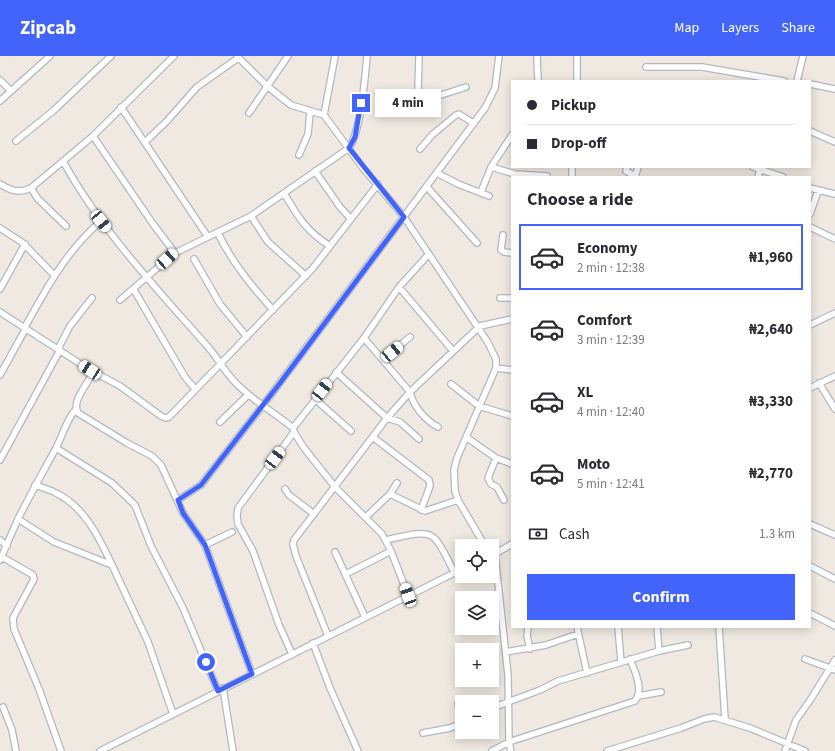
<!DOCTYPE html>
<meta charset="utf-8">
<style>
:root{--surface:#fff;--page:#f2f2f3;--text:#2b2b33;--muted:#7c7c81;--line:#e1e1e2;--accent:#4264fb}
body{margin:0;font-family:"Source Sans 3",sans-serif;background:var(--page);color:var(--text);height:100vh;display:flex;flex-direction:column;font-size:15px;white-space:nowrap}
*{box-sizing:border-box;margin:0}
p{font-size:13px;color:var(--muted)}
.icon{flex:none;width:22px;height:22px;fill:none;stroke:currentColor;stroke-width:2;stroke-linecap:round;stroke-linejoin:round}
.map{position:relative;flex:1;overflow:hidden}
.sheet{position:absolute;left:511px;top:120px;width:300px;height:452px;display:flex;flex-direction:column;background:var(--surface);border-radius:0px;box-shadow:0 2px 10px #0003}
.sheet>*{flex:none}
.guide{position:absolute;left:511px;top:24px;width:300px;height:88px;border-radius:0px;box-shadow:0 2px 10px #0003;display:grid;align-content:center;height:88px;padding:0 16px;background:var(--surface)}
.controls{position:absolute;left:455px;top:483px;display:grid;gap:8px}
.controls a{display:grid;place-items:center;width:44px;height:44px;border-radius:0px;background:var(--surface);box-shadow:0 2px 10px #0003;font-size:20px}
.end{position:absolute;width:18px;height:18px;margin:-9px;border:5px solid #4264fb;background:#fff;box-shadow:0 0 0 2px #fff}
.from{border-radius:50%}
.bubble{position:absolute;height:28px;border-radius:0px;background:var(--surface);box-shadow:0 2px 10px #0003;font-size:13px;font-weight:700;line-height:28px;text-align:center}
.car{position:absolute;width:12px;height:24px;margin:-12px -6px;border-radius:5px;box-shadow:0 0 3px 1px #0007;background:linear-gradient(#fff 24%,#345 0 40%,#fff 0 76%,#345 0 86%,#fff 0)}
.guide b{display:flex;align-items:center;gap:14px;height:38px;font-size:15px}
.guide b+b{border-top:1px solid var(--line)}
.guide i{width:10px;height:10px;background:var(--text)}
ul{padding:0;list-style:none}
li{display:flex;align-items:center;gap:12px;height:66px;margin:0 8px 6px;padding:0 8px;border:2px solid transparent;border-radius:0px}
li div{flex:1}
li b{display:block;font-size:15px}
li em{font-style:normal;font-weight:700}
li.selected{border-color:var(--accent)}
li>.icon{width:36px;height:36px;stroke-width:1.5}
h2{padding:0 16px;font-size:18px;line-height:48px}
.pay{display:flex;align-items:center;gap:10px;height:44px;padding:0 16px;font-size:15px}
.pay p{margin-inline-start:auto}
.action{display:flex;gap:8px;margin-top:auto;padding:8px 16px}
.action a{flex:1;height:46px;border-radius:0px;background:var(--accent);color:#fff;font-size:16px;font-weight:700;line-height:46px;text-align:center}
header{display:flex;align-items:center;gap:24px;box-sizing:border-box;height:56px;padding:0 20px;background:var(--accent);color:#fff}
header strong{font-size:19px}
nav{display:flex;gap:22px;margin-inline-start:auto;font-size:14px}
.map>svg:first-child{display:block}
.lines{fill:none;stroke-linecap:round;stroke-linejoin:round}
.minor-casing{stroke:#b4b7c1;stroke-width:8}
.minor{stroke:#fff;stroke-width:5.5}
.route{stroke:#4264fb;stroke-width:5}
</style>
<header>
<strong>Zipcab</strong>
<nav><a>Map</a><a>Layers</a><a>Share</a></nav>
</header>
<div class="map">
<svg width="835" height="695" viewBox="0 0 835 695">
<rect width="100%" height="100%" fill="#efe9e1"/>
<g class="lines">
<defs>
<path id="minor" d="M 237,0 L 267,30 L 291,49 L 324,59 L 363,112 L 404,161 L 487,285 L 496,303 L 496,312 L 457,402 L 454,414 L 455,435 L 458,444 L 485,490
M 419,0 L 418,36 L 421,40 L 441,39 L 466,31
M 537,0 L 538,25
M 577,0 L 577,25
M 646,11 L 702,11 L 784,25
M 0,24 L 11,35
M 797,25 L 803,0
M 810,28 L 835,33
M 0,45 L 50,0
M 121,51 L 208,181
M 249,57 L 288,0
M 324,59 L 335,0
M 810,75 L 835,86
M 93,80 L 153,168 L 175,197
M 16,85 L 53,55 L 111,0
M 145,86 L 167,65 L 197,31 L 238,2
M 420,93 L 432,79 L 456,59 L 459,58 L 473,67
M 299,99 L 308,78 L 310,56
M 63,105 C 100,173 157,233 208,291 C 218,302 224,315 234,325 C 251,344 274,356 293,372
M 491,111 L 515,118 L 547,120
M 572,111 L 572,121
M 627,111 L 626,115 L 635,120
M 753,111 L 783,121
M 315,115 L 340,151 L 351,163
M 437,117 L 458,128 L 489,140
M 635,121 L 638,111
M 758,121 L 761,111
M 0,128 C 10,134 19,138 31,132 L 93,80 L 174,0
M 427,131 L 477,187
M 31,132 L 38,143 L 66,170
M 810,132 L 835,138
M 481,136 L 491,111 L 512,79
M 284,137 C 298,161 306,175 330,190
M 810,158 L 818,135
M 251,160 L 268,186 L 306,220
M 810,171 L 835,183
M 0,172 L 23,187 L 54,219
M 218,177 C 230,203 253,232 273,254
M 503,179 L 501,194 L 504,196 L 512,197
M 194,203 L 220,248 L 247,281
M 399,231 L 453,295
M 0,233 L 25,188
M 134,234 L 185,321 L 195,333
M 500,242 L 512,242
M 120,244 L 175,197 L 251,160 L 349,92 C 361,75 365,22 367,0
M 0,256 L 90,314 L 120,330 L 161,360 L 166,362 L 169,361 L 313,212 L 378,128
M 810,269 L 835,257
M 25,271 C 46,233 67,194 101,165
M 364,282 L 410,336 C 413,350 425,364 438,371
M 58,293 L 70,270 L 92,242
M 383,303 L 410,281
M 496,312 L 512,314
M 93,316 C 88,328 71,345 78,357 L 127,387 L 152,400 L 161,409 L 183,457 L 205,489 L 252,618
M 336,316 L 387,362 L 400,366 L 419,383
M 0,319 L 26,272
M 819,327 L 835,353
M 451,328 L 479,350 L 512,360
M 810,332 L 835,320
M 315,343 L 351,375
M 220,366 L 248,339
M 294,376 L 304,392 L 335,431 L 382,478 L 391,495 L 408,539
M 466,381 L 496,402 L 512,408
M 374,382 L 429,424 L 430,430 L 421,454
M 56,392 L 112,427 L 135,449 L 151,490 L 183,552 L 218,635
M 496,402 L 488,422 L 491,428 L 497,431 L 504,444
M 0,404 L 60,294
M 35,429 C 43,432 51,434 58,438 C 85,452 100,483 112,509
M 285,433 L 289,439 L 314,458
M 390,438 L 425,455 L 458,444
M 178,444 L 201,429 L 270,340 L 485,52 L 495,32 L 499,0
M 366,461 L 390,438 L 397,427
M 18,463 C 30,439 43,416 56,392 C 63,379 66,364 76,353
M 810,468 L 835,479
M 0,484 L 7,490
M 386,484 C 435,473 432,472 454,516
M 205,489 L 232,476
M 335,496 L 365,561
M 492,497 L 495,499 L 508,619 L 509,686 L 511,695
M 493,499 L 512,488
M 2,501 L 33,519 L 34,523 L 13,562 L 14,573 L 39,633 L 61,695
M 0,504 L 18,463 L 54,486 L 112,509 L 148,586 L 173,658
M 810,510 L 835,523
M 346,518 L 391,495
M 810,557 L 835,570
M 528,571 L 527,580 L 530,593
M 577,571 L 587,617
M 618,571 L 621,606
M 657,571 L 659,595
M 719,571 L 725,663
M 328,580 L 296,500 L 293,488 L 294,484 L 387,362 L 410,336 L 480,270 L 512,263
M 313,587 L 330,632 L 358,695
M 506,596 L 546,589 L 578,578
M 292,598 L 279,569 L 253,495 L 238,468 L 237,461 L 238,452 L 294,376 L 293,372 L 364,282 L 399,231 L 429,198
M 805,603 L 835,614
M 223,632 L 233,695
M 638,640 L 661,636
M 458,648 L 462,663
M 3,651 L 12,674 L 16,695
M 492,652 L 540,634 L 558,625 L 659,595 L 688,589
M 423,677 L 450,672 L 462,667
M 100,695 L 462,513
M 492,695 L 509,686 L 635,645 C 644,633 635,616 630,603
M 607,695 L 681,672 L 704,663 L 714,661 L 750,672 L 805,695
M 785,695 L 796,664 L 809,646 L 835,604"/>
</defs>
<use href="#minor" class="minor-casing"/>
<use href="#minor" class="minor"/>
</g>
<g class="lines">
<path class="route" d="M 206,606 L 218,635 L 252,618 L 205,489 L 183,457 L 178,444 L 201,429 L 280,327 L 404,161 L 349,92 L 355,81 L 361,47"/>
</g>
</svg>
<div class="controls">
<a><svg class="icon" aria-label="locate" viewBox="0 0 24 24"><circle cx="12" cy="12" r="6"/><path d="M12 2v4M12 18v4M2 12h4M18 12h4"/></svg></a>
<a><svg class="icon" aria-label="layers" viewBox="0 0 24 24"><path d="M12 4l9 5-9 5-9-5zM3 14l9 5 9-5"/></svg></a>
<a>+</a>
<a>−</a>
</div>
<i class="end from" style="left:206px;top:606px"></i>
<i class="end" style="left:361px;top:47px"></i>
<div class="bubble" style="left:375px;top:33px;width:66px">4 min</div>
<i class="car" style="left:101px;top:165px;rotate:141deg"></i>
<i class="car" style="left:167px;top:203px;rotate:48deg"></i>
<i class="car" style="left:392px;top:296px;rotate:51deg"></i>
<i class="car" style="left:90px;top:314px;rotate:303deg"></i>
<i class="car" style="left:322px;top:334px;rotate:38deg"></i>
<i class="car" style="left:275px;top:402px;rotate:37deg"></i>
<i class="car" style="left:408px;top:539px;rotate:340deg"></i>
<div class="guide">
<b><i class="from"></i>Pickup</b>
<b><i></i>Drop-off</b>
</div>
<section class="sheet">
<h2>Choose a ride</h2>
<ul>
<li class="selected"><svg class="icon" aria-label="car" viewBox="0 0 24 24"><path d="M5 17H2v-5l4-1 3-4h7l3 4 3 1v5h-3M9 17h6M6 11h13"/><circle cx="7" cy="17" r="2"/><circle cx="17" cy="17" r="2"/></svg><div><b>Economy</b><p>2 min · 12:38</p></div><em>₦1,960</em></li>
<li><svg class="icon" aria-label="car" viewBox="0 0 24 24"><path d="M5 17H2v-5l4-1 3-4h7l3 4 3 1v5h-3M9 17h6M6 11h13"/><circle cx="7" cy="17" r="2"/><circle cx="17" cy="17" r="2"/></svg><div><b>Comfort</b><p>3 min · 12:39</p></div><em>₦2,640</em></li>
<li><svg class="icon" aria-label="car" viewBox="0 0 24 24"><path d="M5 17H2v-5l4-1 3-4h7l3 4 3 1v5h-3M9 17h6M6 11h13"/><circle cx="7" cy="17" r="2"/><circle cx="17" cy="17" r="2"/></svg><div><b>XL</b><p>4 min · 12:40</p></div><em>₦3,330</em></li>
<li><svg class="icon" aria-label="car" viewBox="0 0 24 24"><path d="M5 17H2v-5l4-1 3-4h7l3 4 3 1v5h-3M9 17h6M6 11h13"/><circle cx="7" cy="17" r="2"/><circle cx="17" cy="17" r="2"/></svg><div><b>Moto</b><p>5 min · 12:41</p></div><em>₦2,770</em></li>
</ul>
<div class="pay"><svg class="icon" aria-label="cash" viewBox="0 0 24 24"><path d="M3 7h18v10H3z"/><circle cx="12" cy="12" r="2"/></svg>Cash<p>1.3 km</p></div>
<div class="action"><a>Confirm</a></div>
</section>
</div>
